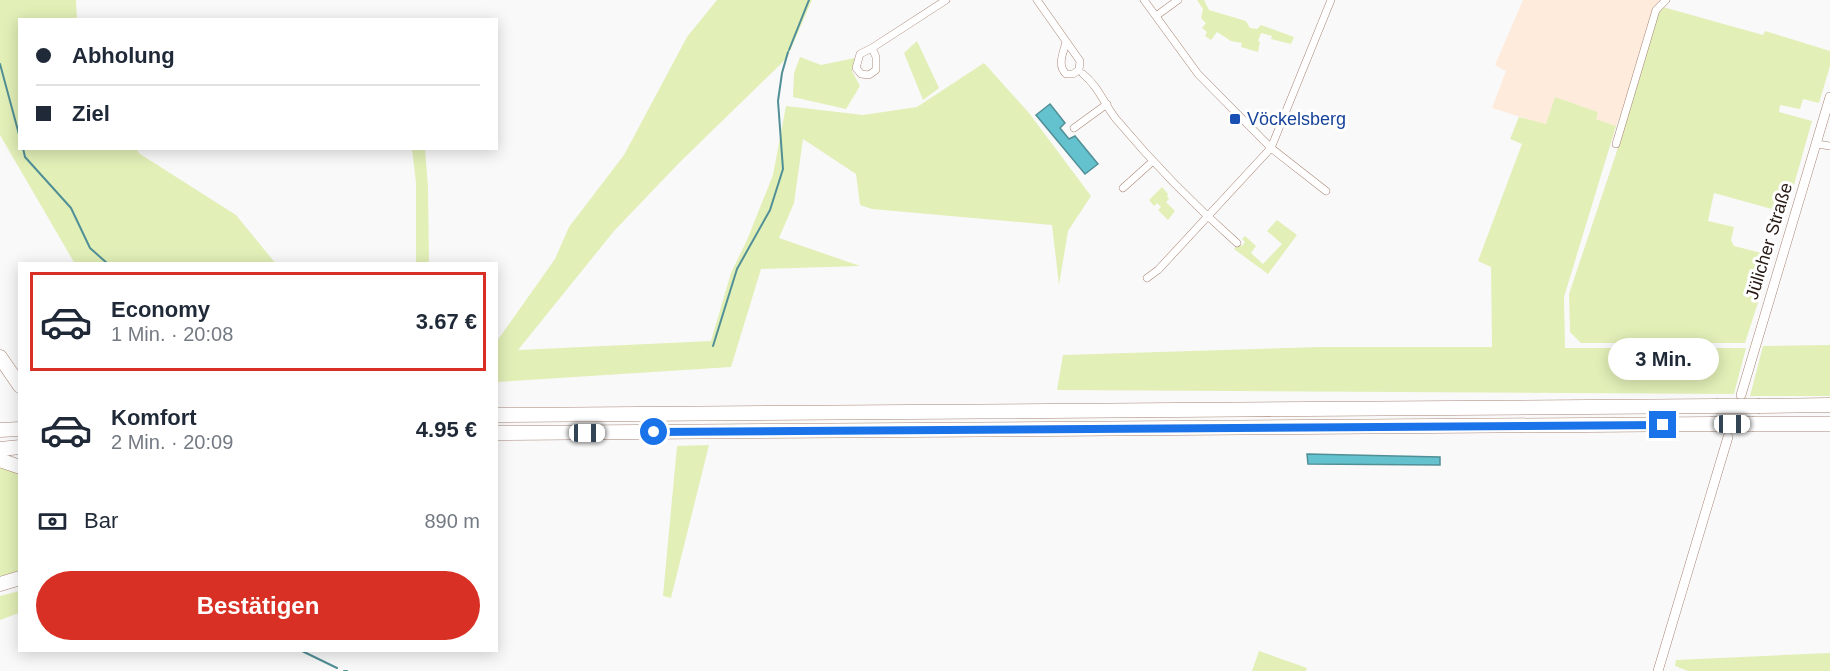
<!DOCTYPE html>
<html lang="de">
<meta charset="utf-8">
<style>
:root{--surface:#fff;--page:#f2f2f3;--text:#1f2937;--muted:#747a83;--line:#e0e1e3;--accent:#d93025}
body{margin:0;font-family:Helvetica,sans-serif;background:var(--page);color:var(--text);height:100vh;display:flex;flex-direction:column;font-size:22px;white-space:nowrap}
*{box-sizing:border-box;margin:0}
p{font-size:20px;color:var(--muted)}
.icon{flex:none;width:33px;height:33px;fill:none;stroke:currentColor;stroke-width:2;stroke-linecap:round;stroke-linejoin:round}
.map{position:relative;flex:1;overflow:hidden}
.side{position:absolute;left:18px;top:262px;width:480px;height:390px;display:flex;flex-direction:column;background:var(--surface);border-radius:0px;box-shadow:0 3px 15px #0003}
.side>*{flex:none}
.top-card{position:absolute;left:18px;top:18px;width:480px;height:132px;border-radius:0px;box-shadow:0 3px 15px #0003;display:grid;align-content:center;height:132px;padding:0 18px;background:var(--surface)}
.end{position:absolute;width:27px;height:27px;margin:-14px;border:8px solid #1a73e8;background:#fff;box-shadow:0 0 0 3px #fff}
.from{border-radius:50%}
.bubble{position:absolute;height:42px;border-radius:21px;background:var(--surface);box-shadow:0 3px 15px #0003;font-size:20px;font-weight:700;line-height:42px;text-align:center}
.car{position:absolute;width:18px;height:36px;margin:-18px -9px;border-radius:8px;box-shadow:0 0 4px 2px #0007;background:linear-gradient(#fff 24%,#345 0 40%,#fff 0 76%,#345 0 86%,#fff 0)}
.top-card b{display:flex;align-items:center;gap:21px;height:57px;font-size:22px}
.top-card b+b{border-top:2px solid var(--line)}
.top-card i{width:15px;height:15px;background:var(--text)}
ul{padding:10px 0 0;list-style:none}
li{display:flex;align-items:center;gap:18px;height:99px;margin:0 12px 9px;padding:0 6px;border:3px solid transparent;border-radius:0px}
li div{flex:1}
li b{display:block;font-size:22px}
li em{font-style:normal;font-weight:700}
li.on{border-color:var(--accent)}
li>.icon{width:54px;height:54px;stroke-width:1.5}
.pay{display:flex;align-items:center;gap:15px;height:66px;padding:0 18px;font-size:22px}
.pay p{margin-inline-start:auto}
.button{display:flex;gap:12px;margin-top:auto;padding:12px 18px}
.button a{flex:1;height:69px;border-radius:36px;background:var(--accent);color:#fff;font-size:24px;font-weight:700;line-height:69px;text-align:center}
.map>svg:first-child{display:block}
.industrial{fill:#ffebdb}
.green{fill:#e2efb7}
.water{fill:#64c2ce;stroke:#518f96;stroke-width:1.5}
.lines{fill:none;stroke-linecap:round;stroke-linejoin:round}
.stream{stroke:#518f96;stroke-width:2}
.minor-casing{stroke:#a88675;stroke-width:8}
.tertiary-casing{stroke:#a88675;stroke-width:10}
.motorway-casing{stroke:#a88675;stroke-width:15}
.minor{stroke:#fff;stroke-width:7}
.tertiary{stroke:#fff;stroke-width:9}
.motorway{stroke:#fff;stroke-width:14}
.motorway-bridge-casing{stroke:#a88675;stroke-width:15;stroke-linecap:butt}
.motorway-bridge{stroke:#fff;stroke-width:14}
.route{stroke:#1a73e8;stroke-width:8}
.transit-dot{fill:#1a4fb4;stroke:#fff;stroke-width:2}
.labels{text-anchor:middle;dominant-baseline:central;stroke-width:6;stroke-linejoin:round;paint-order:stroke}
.transit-label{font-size:18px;fill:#164399;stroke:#fff;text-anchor:start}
.street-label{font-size:18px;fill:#261812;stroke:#fff}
</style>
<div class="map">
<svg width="1830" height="671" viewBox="0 0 1830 671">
<rect width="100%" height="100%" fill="#f9f9f9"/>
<path class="industrial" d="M 1523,0 L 1670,0 L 1663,7 L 1645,56 L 1616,126 L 1596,119 L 1598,112 L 1555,97 L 1546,125 L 1492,108 L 1506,71 L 1495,65 Z"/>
<path class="green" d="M 0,0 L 76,0 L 77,19 L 20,20 L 20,148 L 136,149 L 140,154 L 236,215 L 276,264 L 75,264 L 0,135 Z
M 717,0 L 812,0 L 787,58 L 679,163 L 614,231 L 518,350 L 711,341 L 731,273 L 747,240 L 773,175 L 786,106 L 863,115 L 917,107 L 984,63 L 1029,113 L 1091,196 L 1068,231 L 1059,285 L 1052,225 L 872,209 L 860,205 L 856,174 L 803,139 L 794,203 L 779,238 L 860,266 L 761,269 L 731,367 L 497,382 L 497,341 L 555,259 L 569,227 L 624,155 L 687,37 Z
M 1197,0 L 1204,0 L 1209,10 L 1246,21 L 1250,28 L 1257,29 L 1261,25 L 1294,37 L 1291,44 L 1271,39 L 1272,36 L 1261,33 L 1258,41 L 1260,42 L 1258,52 L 1241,47 L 1242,43 L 1231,41 L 1217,32 L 1211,40 L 1205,36 L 1207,32 L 1202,28 L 1206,23 L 1201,18 L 1203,9 Z
M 1663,7 L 1763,35 L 1765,31 L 1830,51 L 1830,66 L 1819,103 L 1803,99 L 1800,109 L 1780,105 L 1779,112 L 1812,121 L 1786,213 L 1714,193 L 1708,221 L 1734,227 L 1731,240 L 1734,246 L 1773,256 L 1745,343 L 1581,343 L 1570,332 L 1569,294 L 1621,139 L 1658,12 Z
M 917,41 L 939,88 L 923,100 L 904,53 Z
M 800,57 L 821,65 L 855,58 L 852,71 L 860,86 L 846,109 L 793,97 L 794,73 Z
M 1555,97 L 1598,112 L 1596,119 L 1616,126 L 1564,297 L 1565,348 L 1746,348 L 1734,394 L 1057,390 L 1063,355 L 1321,347 L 1492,347 L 1491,267 L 1478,261 L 1522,144 L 1510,139 L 1519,117 L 1546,124 Z
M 412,149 L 425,149 L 428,187 L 429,264 L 416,264 L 416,183 Z
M 1162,187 L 1168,194 L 1167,196 L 1169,199 L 1166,202 L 1175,211 L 1168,220 L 1158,210 L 1161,207 L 1157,203 L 1154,206 L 1149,200 Z
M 1277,220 L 1297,235 L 1268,274 L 1234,249 L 1238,244 L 1242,246 L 1245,242 L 1242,239 L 1245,236 L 1256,246 L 1251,253 L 1263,264 L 1282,244 L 1267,231 Z
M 1830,345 L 1830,396 L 1750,396 L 1763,346 Z
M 709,445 L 671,598 L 663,596 L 677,446 Z
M 0,466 L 20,471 L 19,574 L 0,581 Z
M 19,591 L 19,613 L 0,620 L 0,596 Z
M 1259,651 L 1307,668 L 1306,671 L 1252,671 Z
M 1830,653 L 1830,671 L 1688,671 L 1675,666 L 1676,660 Z"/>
<path class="water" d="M 1050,104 L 1065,123 L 1060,128 L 1069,139 L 1075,136 L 1098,164 L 1085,174 L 1036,115 Z
M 1307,454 L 1440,457 L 1440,465 L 1308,464 Z"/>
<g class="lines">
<path class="stream" d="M 789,50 L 809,0
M 0,64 L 20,138
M 23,148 L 25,157 L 71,208 L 90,248 L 108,264
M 713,346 L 737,269 L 770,210 L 783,169 L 778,101 L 782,73 L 788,52
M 302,651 L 337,668
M 344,671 L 347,671"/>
<defs>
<path id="minor" d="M 1037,0 L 1080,61 L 1079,70 L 1073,74 L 1066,74 C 1057,65 1063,54 1066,42
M 1144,0 L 1198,74 L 1271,148 L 1326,191
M 1156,16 L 1178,0
M 872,48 L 946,0
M 872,48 L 876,57 L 876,70 L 869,75 L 861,74 L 856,68 L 860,54 Z
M 1083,74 C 1099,87 1104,104 1116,119 C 1153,163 1194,205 1237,243
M 1074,128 L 1107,104
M 1616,144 L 1656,10 L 1666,0
M 1817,144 L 1830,146
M 1123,188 L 1153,161
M 1147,278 L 1158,270 L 1271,148 L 1331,0"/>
<path id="tertiary" d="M 1741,395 L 1830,97
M 1658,671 L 1728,437"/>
<path id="motorway" d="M 0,357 L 20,386
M 1760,406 L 1830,405
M 496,415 L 1716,406
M 1754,424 L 1830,424
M 0,430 L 20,429
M 496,433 L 1711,424
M 0,449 L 20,447
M 0,460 L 20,467
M 0,584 L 20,578"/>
</defs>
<use href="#minor" class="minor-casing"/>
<use href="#tertiary" class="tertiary-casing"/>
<use href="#motorway" class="motorway-casing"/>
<use href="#minor" class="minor"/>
<use href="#tertiary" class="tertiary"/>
<use href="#motorway" class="motorway"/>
<defs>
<path id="motorway-bridge" d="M 1716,406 L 1760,406
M 1711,424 L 1754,424"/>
</defs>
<use href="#motorway-bridge" class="motorway-bridge-casing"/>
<use href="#motorway-bridge" class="motorway-bridge"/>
</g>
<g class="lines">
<path class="route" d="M 654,432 L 1663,425"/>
</g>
<rect class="transit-dot" x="1229" y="113" width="12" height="12" rx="3"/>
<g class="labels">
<g class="transit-label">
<text x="1247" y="119">Vöckelsberg</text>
</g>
<g class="street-label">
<text transform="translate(1769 241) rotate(-73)">Jülicher Straße</text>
</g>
</g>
</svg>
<i class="end from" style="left:654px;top:432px"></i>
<i class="end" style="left:1663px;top:425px"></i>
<div class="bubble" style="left:1608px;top:338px;width:111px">3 Min.</div>
<i class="car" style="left:1732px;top:424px;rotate:90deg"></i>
<i class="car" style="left:587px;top:433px;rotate:90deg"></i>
<div class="top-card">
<b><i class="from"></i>Abholung</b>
<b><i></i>Ziel</b>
</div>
<section class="side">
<ul>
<li class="on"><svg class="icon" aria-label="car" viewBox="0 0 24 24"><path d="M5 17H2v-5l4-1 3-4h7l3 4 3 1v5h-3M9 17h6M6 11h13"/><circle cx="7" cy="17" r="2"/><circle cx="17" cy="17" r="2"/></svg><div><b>Economy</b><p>1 Min. · 20:08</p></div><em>3.67 €</em></li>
<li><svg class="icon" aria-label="car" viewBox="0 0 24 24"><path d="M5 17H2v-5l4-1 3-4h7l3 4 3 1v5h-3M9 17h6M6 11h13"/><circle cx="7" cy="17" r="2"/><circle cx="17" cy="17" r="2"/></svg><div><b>Komfort</b><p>2 Min. · 20:09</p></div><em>4.95 €</em></li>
</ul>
<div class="pay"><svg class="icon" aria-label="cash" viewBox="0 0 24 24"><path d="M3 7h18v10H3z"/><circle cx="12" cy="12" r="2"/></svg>Bar<p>890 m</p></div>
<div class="button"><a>Bestätigen</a></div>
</section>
</div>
